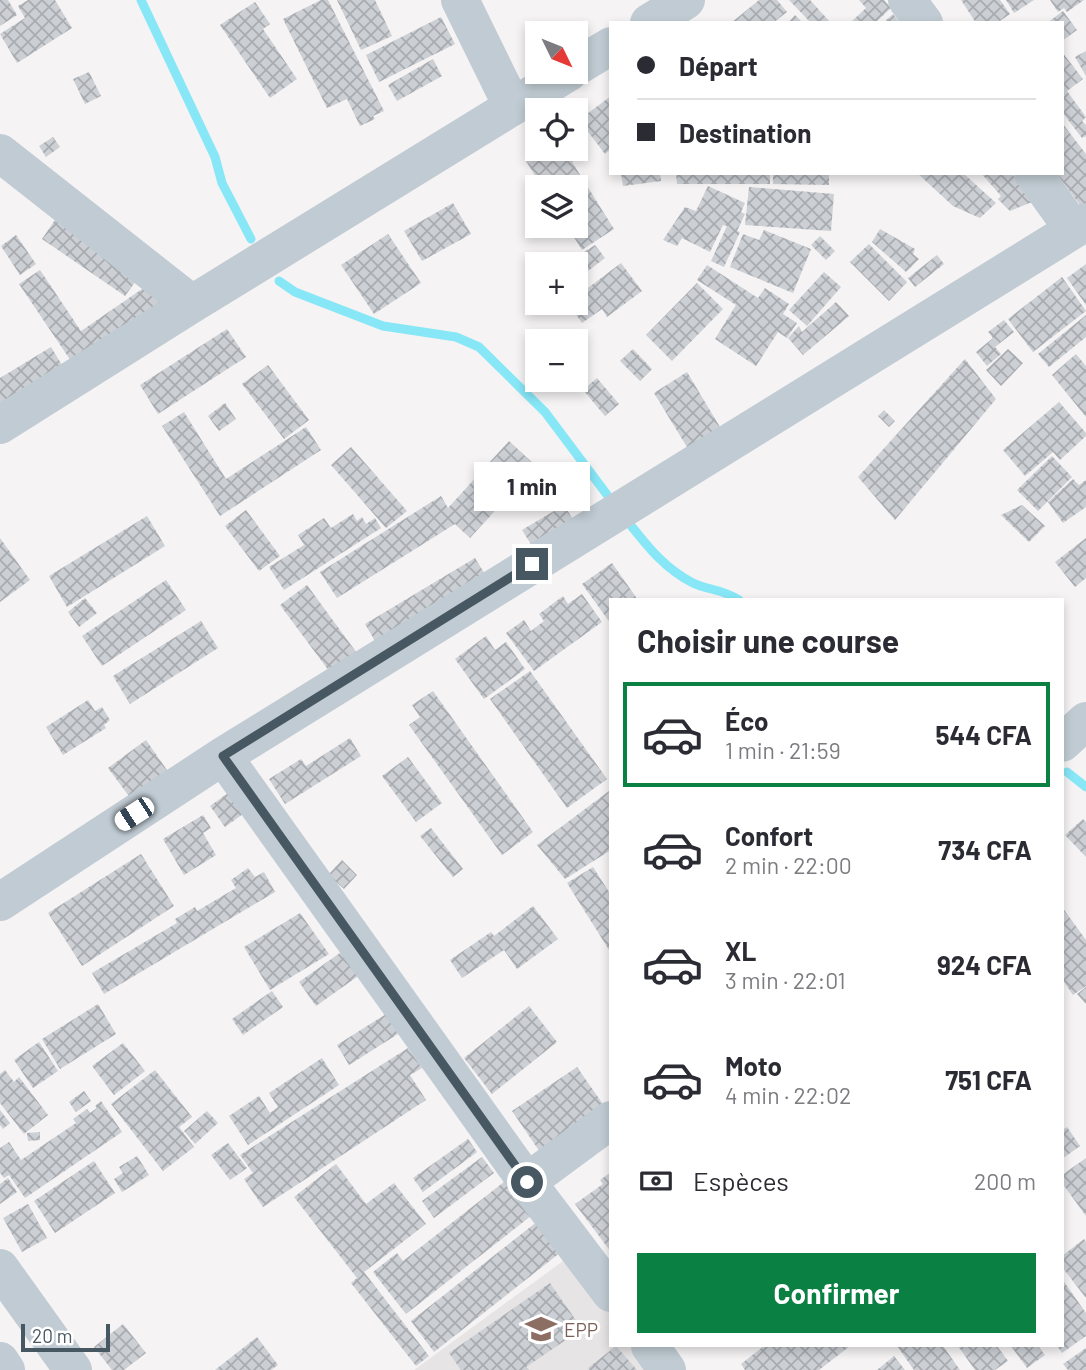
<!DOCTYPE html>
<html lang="fr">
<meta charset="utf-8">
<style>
:root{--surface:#fff;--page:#f7f7f7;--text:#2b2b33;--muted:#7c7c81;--line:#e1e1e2;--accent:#0b8043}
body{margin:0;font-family:Barlow,sans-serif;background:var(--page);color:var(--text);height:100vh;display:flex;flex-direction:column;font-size:26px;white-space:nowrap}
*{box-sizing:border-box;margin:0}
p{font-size:23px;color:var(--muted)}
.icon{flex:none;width:38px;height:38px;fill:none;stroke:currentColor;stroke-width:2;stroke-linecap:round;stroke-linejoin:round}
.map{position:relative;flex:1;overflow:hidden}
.details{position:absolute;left:609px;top:598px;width:455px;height:749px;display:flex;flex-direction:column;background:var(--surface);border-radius:0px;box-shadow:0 4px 10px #0003}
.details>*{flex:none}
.top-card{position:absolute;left:609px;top:21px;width:455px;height:154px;border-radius:0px;box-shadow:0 4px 10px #0003;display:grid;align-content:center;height:154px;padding:0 28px;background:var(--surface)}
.needle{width:46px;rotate:133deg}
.fabs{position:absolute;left:525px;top:21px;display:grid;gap:14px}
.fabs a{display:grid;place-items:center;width:63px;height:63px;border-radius:0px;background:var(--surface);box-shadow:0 4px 10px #0003;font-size:35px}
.scale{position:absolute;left:21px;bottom:18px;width:89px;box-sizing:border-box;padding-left:7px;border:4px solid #485863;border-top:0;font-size:19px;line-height:24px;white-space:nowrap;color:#485863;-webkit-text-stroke:5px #fff;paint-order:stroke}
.end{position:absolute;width:32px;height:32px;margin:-16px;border:9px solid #485863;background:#fff;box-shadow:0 0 0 4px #fff}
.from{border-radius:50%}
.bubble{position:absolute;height:49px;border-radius:0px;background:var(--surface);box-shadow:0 4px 10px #0003;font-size:23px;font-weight:700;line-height:49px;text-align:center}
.car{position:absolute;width:21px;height:42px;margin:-21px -10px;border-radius:9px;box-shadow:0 0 5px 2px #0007;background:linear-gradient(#fff 24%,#345 0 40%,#fff 0 76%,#345 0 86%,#fff 0)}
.top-card b{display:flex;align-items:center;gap:24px;height:66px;font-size:26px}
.top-card b+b{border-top:2px solid var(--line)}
.top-card i{width:18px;height:18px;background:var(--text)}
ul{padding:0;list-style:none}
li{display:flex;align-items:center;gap:21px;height:105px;margin:0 14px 10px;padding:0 14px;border:4px solid transparent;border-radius:0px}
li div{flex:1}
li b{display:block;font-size:26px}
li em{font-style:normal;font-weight:700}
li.current{border-color:var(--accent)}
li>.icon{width:63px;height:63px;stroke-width:1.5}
h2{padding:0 28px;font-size:32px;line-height:84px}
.pay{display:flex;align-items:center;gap:18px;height:77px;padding:0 28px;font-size:26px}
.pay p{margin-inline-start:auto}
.button{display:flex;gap:14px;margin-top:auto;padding:14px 28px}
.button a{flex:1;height:80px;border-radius:0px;background:var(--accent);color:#fff;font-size:28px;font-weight:700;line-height:80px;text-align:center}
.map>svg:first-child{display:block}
.education{fill:#e6e4e5}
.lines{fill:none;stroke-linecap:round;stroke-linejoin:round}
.stream{stroke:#87e7f7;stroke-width:9}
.building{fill:url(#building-cross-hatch)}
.minor{stroke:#c0cbd3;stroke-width:38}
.route{stroke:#485863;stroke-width:9}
.labels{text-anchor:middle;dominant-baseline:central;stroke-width:6;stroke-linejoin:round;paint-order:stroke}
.education-label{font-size:19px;fill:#785e54;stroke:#fff;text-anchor:start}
</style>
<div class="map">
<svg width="1086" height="1370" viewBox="0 0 1086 1370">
<defs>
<pattern id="building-cross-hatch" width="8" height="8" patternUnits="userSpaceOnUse" patternTransform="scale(1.75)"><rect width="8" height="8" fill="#ccd0d5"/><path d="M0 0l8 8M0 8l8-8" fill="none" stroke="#a8acb0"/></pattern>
</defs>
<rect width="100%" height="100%" fill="#f5f3f3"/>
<path class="education" d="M 570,1256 L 611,1312 L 611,1346 L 635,1346 L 653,1370 L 414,1370 Z"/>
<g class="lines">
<path class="stream" d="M 141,0 L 215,157 L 222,183 L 251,239
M 279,281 L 295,292 L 383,326 L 456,337 L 479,347 L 545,412 L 614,504
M 625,518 C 645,543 663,568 693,583 C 707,590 723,589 739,600
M 1067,772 L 1086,787"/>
</g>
<path class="building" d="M 0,0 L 8,0 L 17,15 L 0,26 Z
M 28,0 L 55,0 L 72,28 L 17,63 L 0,34 L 25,18 L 18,6 Z
M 321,0 L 328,0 L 384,111 L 373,116 L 375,119 L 360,126 L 347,99 L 327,108 L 283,19 Z
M 337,0 L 375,0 L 392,36 L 361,50 Z
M 759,0 L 777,0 L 787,12 L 773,23 L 731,23 Z
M 789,0 L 810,0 L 831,23 L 811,23 Z
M 859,0 L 884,0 L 891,8 L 875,23 L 850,23 L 866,8 Z
M 961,0 L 1000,0 L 1010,14 L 997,23 L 976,23 Z
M 1006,0 L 1034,0 L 1014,13 Z
M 1050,0 L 1084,0 L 1067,12 L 1064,8 L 1058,12 Z
M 255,2 L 270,24 L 263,29 L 297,79 L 270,98 L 220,25 Z
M 1063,11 L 1077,30 L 1062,41 L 1062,23 L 1047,23 Z
M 893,14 L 900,23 L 883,23 Z
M 795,15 L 803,23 L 788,23 Z
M 441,17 L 455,44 L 379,82 L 366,55 Z
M 1086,51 L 1086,76 L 1075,57 Z
M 1062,52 L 1083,79 L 1067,91 L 1086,117 L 1082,121 L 1086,125 L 1086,136 L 1082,138 L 1062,112 Z
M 433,59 L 442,76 L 397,101 L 388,85 Z
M 89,72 L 101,96 L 85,104 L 73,79 Z
M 611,96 L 611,149 L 605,154 L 579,120 Z
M 1062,123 L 1086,154 L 1086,213 L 1056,173 L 1062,173 Z
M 53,137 L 60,147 L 46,157 L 39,146 Z
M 576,140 L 585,154 L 572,162 L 614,229 L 582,250 L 567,226 L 576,226 L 576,187 L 542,187 L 526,161 L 545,149 L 576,149 Z
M 621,173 L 660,173 L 661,181 L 623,186 Z
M 676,173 L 770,173 L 770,184 L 677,184 Z
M 773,173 L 829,173 L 829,185 L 773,184 Z
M 917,173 L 963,173 L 996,203 L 980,218 L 953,206 Z
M 981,173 L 1011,173 L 1037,200 L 1010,211 L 998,199 L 1001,196 Z
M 708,186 L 745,203 L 741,212 L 745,214 L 737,231 L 740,232 L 724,267 L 711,261 L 727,226 L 723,225 L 710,252 L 682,238 L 677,246 L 663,240 L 685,207 L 696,211 Z
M 749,187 L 834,194 L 831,231 L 745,225 Z
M 453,203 L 471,234 L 422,261 L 404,231 Z
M 57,217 L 141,274 L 125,296 L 42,239 Z
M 880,229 L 915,249 L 913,254 L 919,259 L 906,272 L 872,242 Z
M 764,230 L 811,249 L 793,293 L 730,267 L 743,234 L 759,240 Z
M 388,234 L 421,283 L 374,314 L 341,265 Z
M 16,235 L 36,264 L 20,275 L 1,246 Z
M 820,236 L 835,251 L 826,260 L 811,245 Z
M 869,244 L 907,282 L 889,301 L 850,262 Z
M 595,245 L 605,258 L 588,271 L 579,255 Z
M 937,255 L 944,264 L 915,287 L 908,278 Z
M 621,263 L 642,291 L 607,317 L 602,309 L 582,323 L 568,303 L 576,303 L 576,297 Z
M 1086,264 L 1086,305 L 1067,278 Z
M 707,265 L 758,298 L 765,288 L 789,304 L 783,314 L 797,323 L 787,338 L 778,332 L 756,366 L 715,339 L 736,305 L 697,280 Z
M 40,270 L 81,331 L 158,278 L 171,297 L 73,364 L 19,284 Z
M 824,272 L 841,287 L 807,326 L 789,310 Z
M 1062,277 L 1086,311 L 1033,352 L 1008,319 Z
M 697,283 L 723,309 L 672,361 L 646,335 Z
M 836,302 L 849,316 L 803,355 L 788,338 L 799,326 L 802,332 Z
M 1086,315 L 1086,337 L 1049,367 L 1038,354 Z
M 1004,320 L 1014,332 L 995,347 L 1001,354 L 987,366 L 976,352 L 993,338 L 988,332 Z
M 227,329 L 246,357 L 158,414 L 140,385 Z
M 51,347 L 65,370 L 0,408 L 0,378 Z
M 633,349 L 652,369 L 640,381 L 620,361 Z
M 1008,349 L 1023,363 L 1001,386 L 986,370 Z
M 1076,354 L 1086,366 L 1086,417 L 1052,375 Z
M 965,359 L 996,399 L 895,520 L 858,477 Z
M 268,365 L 309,420 L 284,439 L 242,384 Z
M 687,372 L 726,437 L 693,457 L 654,393 Z
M 597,378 L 619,404 L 605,416 L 583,390 Z
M 1059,402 L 1086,433 L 1086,436 L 1060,460 L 1053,452 L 1025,476 L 1003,450 Z
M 225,403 L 236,419 L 219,431 L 208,416 Z
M 884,410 L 895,421 L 889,427 L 878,416 Z
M 184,412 L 226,479 L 306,427 L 321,450 L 220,516 L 162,426 Z
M 509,441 L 536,466 L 470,538 L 455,524 L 337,598 L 320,572 L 441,496 L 448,508 Z
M 351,447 L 407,511 L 386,528 L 331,465 Z
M 1052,456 L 1072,477 L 1038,511 L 1017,490 Z
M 1073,479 L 1079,485 L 1086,480 L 1086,507 L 1063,523 L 1048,502 Z
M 564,505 L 581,532 L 539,557 L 522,530 Z
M 1022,505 L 1045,526 L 1029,542 L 1001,515 Z
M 246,510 L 280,556 L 259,571 L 225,526 Z
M 353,514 L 357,521 L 362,517 L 366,524 L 375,518 L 381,528 L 284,590 L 269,567 L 304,545 L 298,535 L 324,518 L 331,528 Z
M 147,516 L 165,546 L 67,607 L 49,576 Z
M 0,538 L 30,580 L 0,602 Z
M 1086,538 L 1086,578 L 1075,587 L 1055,562 Z
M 475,558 L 491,584 L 381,651 L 365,624 Z
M 612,563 L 638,600 L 611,600 L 611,624 L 582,584 Z
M 166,580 L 186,610 L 102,666 L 82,636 Z
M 307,585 L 362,660 L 335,679 L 280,605 Z
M 582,594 L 602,622 L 534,671 L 506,633 L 524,620 L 531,631 L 544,621 L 539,614 L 563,596 L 568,604 Z
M 85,598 L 97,613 L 79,627 L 68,612 Z
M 201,621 L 218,648 L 130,704 L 113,676 Z
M 486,636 L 495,650 L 506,642 L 525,669 L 484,699 L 455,659 Z
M 530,671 L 607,779 L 567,808 L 490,699 Z
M 433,691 L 533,832 L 502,855 L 409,725 L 420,717 L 412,705 Z
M 88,700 L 95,711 L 102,707 L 110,720 L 104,725 L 106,728 L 63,755 L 46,727 Z
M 350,738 L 361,756 L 285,804 L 269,779 L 301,759 L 306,766 Z
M 146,740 L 174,780 L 137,807 L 108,768 Z
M 408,757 L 442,803 L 416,822 L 382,776 Z
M 609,791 L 611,850 L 565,879 L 537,845 Z
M 228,793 L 243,814 L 225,827 L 210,806 Z
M 203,815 L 211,828 L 203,833 L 216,855 L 184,875 L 163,839 Z
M 1083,819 L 1086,822 L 1086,857 L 1065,835 Z
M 431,828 L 463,869 L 453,877 L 420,836 Z
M 141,854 L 174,906 L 82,966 L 48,913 Z
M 342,860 L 357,875 L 344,889 L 328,875 Z
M 593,867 L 611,895 L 611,953 L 567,883 Z
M 248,868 L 255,877 L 264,872 L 275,892 L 104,994 L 92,973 L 177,923 L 175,919 L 195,907 L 197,911 L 236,888 L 231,880 Z
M 533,906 L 558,939 L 517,969 L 504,950 L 462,978 L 450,960 L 491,932 L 494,936 Z
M 1062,907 L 1086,940 L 1086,986 L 1073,995 L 1062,979 Z
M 300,913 L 329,954 L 270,990 L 244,947 Z
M 344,950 L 361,974 L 316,1006 L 299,982 Z
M 1086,987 L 1086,1004 L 1077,994 Z
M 272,991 L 283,1007 L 243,1035 L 232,1019 Z
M 98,1004 L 116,1034 L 60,1069 L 42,1039 Z
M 529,1006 L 557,1042 L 492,1094 L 464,1058 Z
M 386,1014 L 398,1034 L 349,1065 L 337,1045 Z
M 39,1042 L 58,1071 L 33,1088 L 14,1060 Z
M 123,1043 L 145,1071 L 114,1095 L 92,1066 Z
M 408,1048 L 422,1068 L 410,1075 L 426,1100 L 263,1207 L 244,1179 L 253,1173 L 240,1155 Z
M 322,1058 L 339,1085 L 248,1145 L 229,1116 L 259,1096 L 270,1113 L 278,1107 L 269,1093 Z
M 577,1067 L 607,1110 L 542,1155 L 512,1111 Z
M 5,1070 L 14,1082 L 19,1077 L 48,1115 L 24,1134 L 0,1103 L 0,1074 Z
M 155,1070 L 192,1117 L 179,1127 L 194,1147 L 163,1171 L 111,1104 Z
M 84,1091 L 91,1101 L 76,1112 L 69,1102 Z
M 101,1101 L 122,1132 L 25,1198 L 9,1175 L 4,1178 L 0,1173 L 0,1148 L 9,1142 L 21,1160 L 76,1123 L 73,1119 L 87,1109 L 90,1113 L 97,1108 L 95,1106 Z
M 0,1110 L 10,1123 L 3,1129 L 0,1125 Z
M 207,1111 L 218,1123 L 195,1144 L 184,1131 Z
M 1067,1127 L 1080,1146 L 1062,1159 L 1062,1130 Z
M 40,1132 L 40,1140 L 28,1141 L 27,1133 Z
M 468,1139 L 477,1152 L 423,1192 L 413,1178 Z
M 228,1143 L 247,1168 L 230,1180 L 211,1155 Z
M 137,1156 L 149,1175 L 122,1192 L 114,1179 L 123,1173 L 119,1167 Z
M 482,1157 L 494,1173 L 434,1218 L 422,1201 Z
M 1086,1158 L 1086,1216 L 1062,1183 L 1062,1175 Z
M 94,1161 L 115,1193 L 55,1233 L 34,1201 Z
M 336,1164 L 366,1204 L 394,1183 L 426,1224 L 364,1272 L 429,1356 L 416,1366 L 351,1283 L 357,1278 L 294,1197 Z
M 611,1172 L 611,1252 L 575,1204 L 603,1184 L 600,1180 Z
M 8,1178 L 17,1192 L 0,1204 L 0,1184 Z
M 509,1178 L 536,1212 L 406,1314 L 373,1272 L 397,1253 L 403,1261 Z
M 28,1204 L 47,1238 L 22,1252 L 3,1218 Z
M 538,1221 L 561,1252 L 434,1352 L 411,1321 Z
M 1084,1239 L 1086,1242 L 1086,1298 L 1062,1267 L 1062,1256 Z
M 1062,1279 L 1086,1313 L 1086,1336 L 1062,1353 L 1057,1346 L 1062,1346 Z
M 550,1283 L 582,1329 L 526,1367 L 529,1370 L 461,1370 L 449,1353 Z
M 123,1324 L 146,1353 L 124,1370 L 112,1370 L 94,1347 Z
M 257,1337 L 278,1365 L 271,1370 L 215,1370 Z
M 616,1346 L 637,1370 L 589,1370 L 588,1368 Z
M 764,1346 L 850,1346 L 819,1370 L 745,1370 L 741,1364 Z
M 897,1346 L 943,1346 L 960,1370 L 914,1370 Z
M 958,1346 L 997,1346 L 1008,1361 L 995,1370 L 975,1370 Z
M 1011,1346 L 1038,1346 L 1045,1355 L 1027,1368 Z
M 1086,1348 L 1086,1370 L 1068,1370 L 1063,1364 Z
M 894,1356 L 905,1370 L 877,1370 Z"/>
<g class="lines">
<path class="minor" d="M 460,0 L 512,106
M 907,0 L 924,23
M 649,23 L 686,0
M 576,67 L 611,46
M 0,153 L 192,304
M 1033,173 L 1073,229
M 0,425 L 192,304 L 569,72
M 1062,743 L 1086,721
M 223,756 L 527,1182 L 611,1293
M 0,902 L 223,756 L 1086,222
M 527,1182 L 611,1120
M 0,1268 L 73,1370
M 650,1346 L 667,1370
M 0,1361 L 6,1370"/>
</g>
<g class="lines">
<path class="route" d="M 527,1182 L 223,756 L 532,564"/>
</g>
<defs>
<symbol id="school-bare" viewBox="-9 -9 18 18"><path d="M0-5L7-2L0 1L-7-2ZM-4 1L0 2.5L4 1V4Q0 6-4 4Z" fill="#8d6e63" stroke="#fff" stroke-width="2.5" paint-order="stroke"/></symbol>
</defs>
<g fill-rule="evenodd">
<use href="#school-bare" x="519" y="1307" width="44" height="44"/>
</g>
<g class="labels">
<g class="education-label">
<text x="564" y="1329">EPP</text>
</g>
</g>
</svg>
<div class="fabs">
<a><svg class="needle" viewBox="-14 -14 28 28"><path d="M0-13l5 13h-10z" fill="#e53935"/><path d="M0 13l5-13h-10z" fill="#7c7c81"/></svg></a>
<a><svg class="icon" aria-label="locate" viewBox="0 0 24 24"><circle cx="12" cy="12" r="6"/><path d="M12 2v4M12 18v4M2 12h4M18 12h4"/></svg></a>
<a><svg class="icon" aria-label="layers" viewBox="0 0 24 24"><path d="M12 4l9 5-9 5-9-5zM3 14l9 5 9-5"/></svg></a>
<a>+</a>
<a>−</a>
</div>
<div class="scale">20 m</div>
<i class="end from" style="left:527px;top:1182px"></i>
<i class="end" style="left:532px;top:564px"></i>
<div class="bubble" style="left:474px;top:462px;width:116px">1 min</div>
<i class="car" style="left:134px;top:814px;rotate:237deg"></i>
<div class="top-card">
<b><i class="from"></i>Départ</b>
<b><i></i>Destination</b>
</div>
<section class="details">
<h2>Choisir une course</h2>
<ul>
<li class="current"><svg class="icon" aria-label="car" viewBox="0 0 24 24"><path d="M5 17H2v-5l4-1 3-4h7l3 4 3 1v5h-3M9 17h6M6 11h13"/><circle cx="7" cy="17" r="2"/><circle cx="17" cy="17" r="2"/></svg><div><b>Éco</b><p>1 min · 21:59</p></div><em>544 CFA</em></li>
<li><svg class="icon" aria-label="car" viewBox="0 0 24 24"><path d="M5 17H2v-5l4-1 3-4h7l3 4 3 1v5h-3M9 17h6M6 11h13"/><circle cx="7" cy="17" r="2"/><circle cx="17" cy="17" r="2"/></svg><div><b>Confort</b><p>2 min · 22:00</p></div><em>734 CFA</em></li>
<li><svg class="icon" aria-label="car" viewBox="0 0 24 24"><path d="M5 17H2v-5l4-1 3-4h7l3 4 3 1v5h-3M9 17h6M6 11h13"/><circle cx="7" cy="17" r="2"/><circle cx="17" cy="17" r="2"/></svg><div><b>XL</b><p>3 min · 22:01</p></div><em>924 CFA</em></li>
<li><svg class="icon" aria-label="car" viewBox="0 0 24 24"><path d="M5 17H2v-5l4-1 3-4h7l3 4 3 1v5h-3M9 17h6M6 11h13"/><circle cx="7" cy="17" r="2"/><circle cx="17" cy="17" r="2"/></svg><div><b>Moto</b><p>4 min · 22:02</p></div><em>751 CFA</em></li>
</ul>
<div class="pay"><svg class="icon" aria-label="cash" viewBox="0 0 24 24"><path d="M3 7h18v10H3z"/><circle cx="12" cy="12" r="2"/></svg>Espèces<p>200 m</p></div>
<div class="button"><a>Confirmer</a></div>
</section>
</div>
